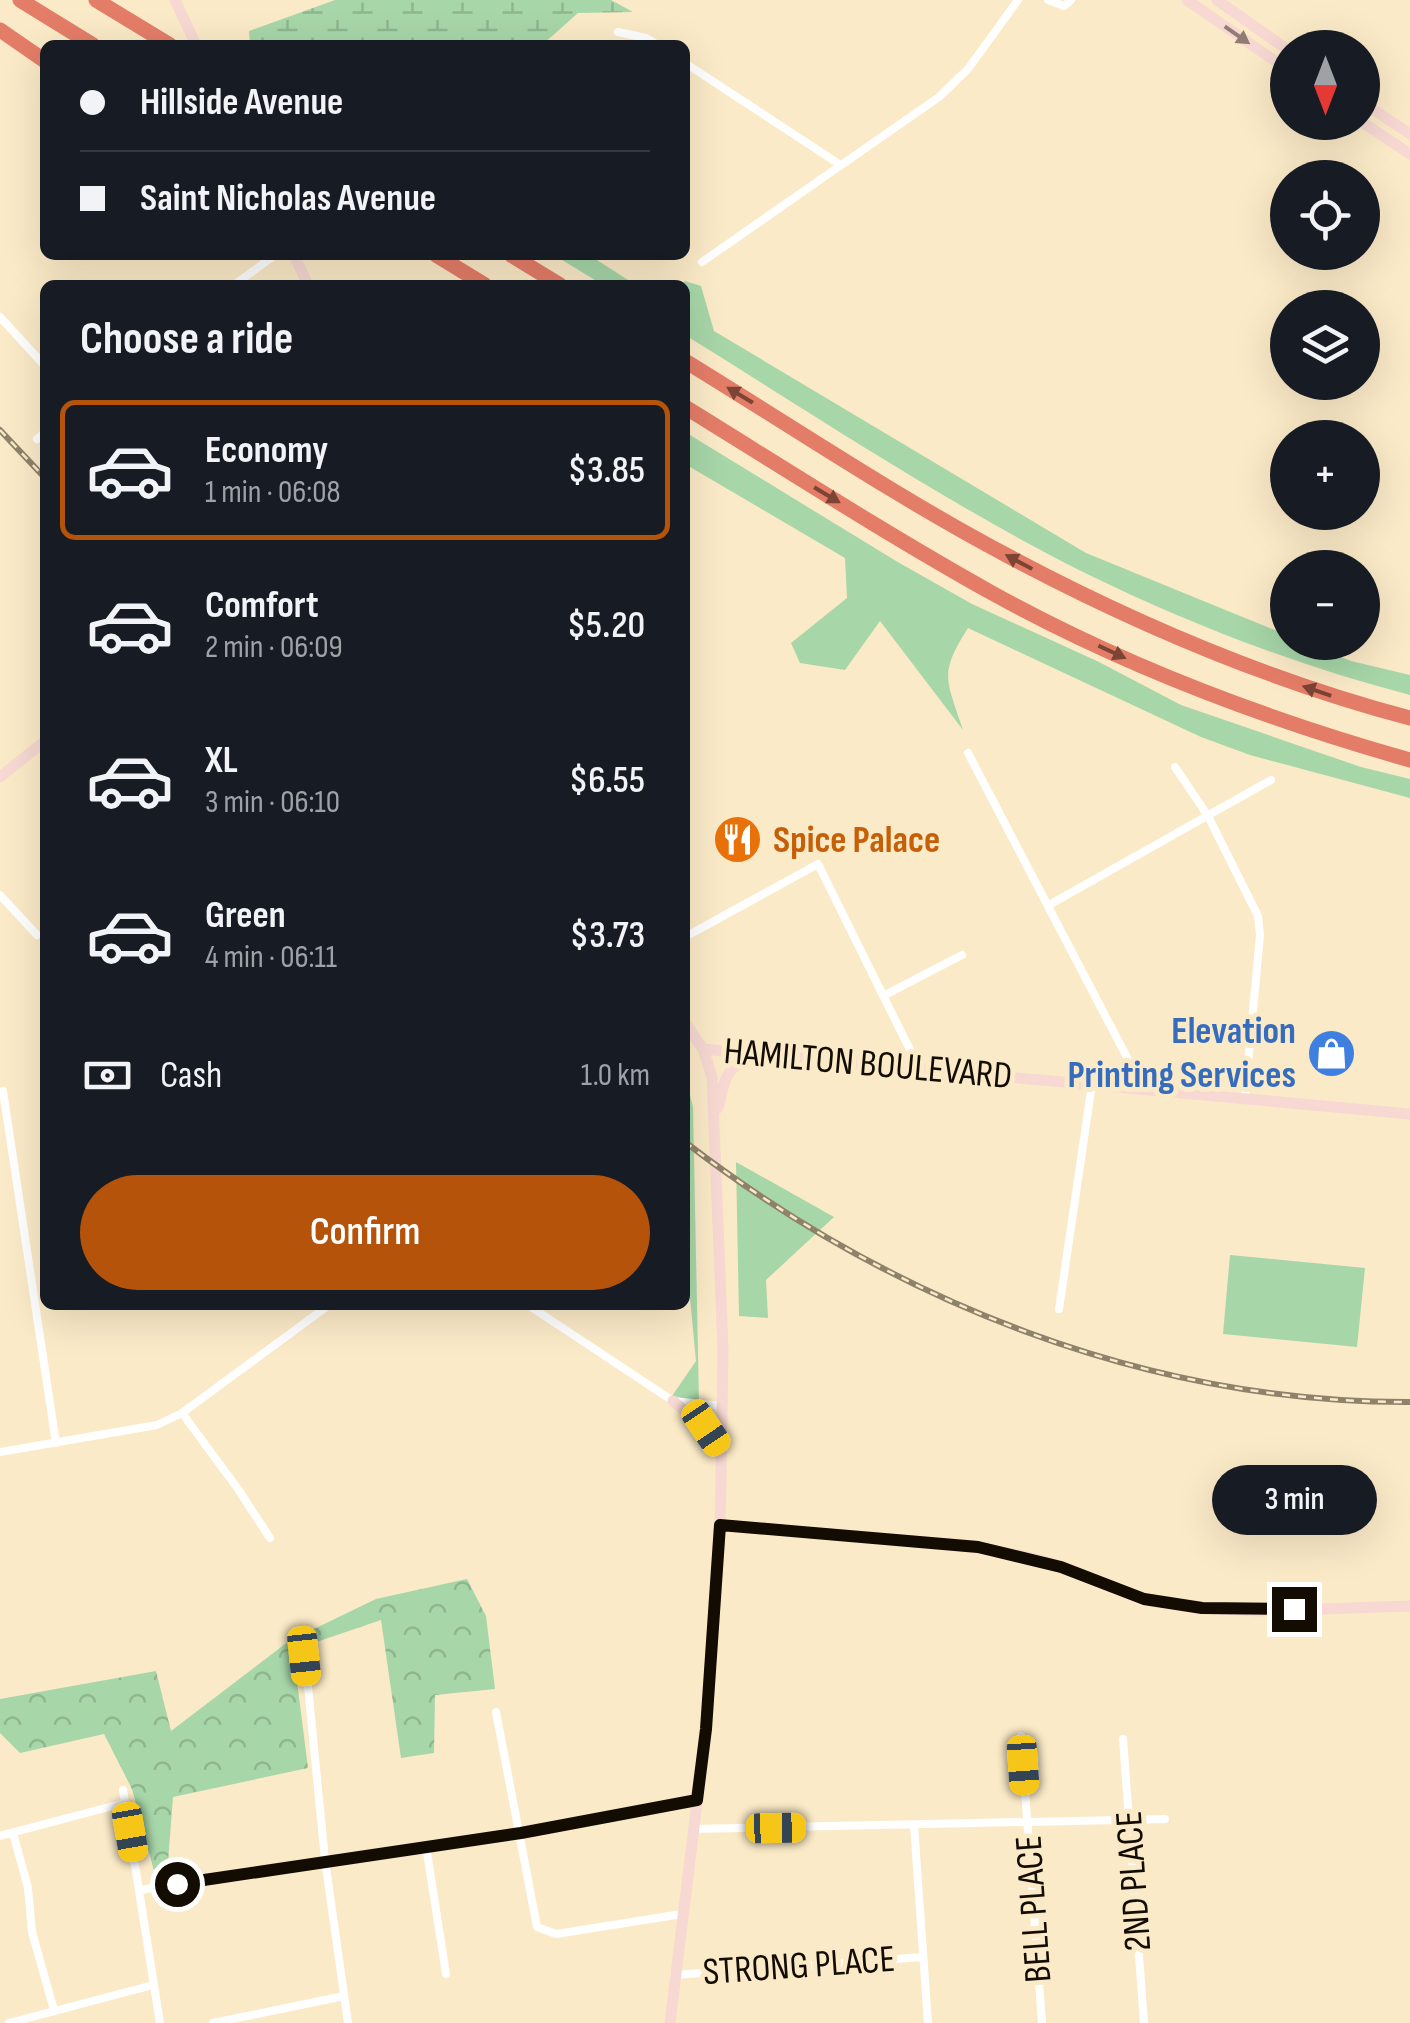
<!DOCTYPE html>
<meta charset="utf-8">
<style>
:root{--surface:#171b24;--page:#242831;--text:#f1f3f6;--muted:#9ea1a6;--line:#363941;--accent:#b45309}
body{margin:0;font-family:"Sofia Sans Condensed",sans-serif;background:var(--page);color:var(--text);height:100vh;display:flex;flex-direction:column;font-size:38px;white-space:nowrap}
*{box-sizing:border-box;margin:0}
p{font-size:32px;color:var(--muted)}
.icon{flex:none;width:55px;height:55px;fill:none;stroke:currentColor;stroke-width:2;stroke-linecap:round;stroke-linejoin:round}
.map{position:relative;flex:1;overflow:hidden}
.panel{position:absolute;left:40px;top:280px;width:650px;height:1030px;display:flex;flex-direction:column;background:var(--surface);border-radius:15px;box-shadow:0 10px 40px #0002}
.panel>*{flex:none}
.guide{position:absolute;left:40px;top:40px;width:650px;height:220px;border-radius:15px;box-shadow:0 10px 40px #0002;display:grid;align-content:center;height:220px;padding:0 40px;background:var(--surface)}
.needle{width:65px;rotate:180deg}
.buttons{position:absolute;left:1270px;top:30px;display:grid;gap:20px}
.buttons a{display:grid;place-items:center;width:110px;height:110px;border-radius:50%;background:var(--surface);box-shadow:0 10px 40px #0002;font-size:50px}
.end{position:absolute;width:45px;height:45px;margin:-22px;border:12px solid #120c02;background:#fff;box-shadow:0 0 0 5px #fff}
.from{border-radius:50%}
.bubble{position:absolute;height:70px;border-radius:35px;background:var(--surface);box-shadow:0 10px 40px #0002;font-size:32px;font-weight:600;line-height:70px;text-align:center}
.car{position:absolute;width:30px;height:60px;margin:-30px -15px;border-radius:12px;box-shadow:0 0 8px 2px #0007;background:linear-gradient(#f5c518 24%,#345 0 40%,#f5c518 0 76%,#345 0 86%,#f5c518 0)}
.guide b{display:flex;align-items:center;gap:35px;height:95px;font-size:38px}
.guide b+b{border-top:2px solid var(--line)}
.guide i{width:25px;height:25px;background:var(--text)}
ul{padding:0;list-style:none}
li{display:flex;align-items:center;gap:30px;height:140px;margin:0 20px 15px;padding:0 20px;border:5px solid transparent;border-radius:15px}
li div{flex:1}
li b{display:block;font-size:38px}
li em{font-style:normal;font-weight:600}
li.selected{border-color:var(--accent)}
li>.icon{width:90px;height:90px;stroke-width:1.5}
h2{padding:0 40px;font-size:45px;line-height:120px}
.pay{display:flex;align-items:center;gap:25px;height:110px;padding:0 40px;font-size:38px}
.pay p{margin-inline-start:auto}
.action{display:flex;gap:20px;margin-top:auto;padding:20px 40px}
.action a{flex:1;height:115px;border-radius:60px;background:var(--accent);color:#fff;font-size:40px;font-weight:600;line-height:115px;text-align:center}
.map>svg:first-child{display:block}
.grass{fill:#a7d6a8}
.forest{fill:url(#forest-crowns)}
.wetland{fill:url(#wetland-marsh)}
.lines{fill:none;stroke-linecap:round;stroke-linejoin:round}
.street{stroke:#fff;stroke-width:8}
.secondary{stroke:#f7d8d2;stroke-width:11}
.highway{stroke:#e47d68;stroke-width:15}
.rail-casing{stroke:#8e826b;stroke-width:6}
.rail{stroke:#fbeac7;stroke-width:2.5;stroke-dasharray:8;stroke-linecap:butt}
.oneway{fill:#907c74}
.oneway2{fill:#7b4435}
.route{stroke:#120c02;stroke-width:12}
.labels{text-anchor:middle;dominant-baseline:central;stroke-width:10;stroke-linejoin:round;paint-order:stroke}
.food-label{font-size:38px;font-weight:bold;fill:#c56008;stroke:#fbeac7;text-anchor:start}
.shop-label{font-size:38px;font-weight:bold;fill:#366cbe;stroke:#fbeac7;text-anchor:end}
.street-label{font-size:38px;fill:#120c02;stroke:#fbeac7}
</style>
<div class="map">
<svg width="1410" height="2023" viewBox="0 0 1410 2023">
<defs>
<pattern id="forest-crowns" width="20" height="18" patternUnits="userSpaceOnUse" patternTransform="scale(2.5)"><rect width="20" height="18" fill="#a7d6a8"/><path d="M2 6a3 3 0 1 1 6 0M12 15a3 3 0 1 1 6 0" fill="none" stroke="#8fb68f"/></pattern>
<pattern id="wetland-marsh" width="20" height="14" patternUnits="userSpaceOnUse" patternTransform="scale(2.5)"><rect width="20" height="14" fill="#a7d6a8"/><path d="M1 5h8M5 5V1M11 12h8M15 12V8" fill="none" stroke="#8fb68f"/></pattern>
</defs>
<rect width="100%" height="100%" fill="#fbeac7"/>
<path class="grass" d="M 554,255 L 589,255 L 636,285 L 603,285 Z
M 685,281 L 701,286 L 714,331 L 1086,553 L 1287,635 L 1288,642 L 1306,643 L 1351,661 L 1410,675 L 1410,695 C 1298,666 1187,623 1083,572 C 946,503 816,416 685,335 L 685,285 L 681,285 Z
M 685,432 L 896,561 L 972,604 L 1099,662 L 1181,705 L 1361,767 L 1410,779 L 1410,798 L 1250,755 L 1201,737 L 968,628 C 938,675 947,680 963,730 L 880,621 L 845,670 L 800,663 L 791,643 L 847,598 L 845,558 L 685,464 Z
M 685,1075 L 693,1107 L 699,1402 L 672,1396 L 696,1361 L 685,1245 Z
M 736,1162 L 834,1217 L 766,1280 L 768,1318 L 739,1316 Z
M 1230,1255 L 1365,1268 L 1357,1347 L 1223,1334 Z"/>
<path class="forest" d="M 467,1579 L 486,1616 L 495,1689 L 435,1695 L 434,1753 L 401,1758 L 381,1620 L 293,1650 L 308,1768 L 173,1797 L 167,1875 L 154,1871 L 132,1789 L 104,1734 L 20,1753 L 0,1733 L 0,1699 L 156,1671 L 171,1731 L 289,1641 L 376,1599 Z"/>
<path class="wetland" d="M 335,0 L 611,0 L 633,12 L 578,13 L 542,45 L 250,45 L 249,31 Z"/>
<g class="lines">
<path class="street" d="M 1048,0 L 1064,6 L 1071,0
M 618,32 L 646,38 L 658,45
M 685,63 L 839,164
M 702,262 L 939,97 L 968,69 L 1018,0
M 234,285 L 275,255
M 0,317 L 45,366
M 37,439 L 45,432
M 968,753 L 1143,1088
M 1175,767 L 1208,816 L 1258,916 L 1260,935 L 1245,1097
M 0,895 L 37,935
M 1049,905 L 1271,780
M 685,937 L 818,864 L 919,1068
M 883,996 L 962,955
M 3,1091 L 56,1443
M 528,1305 L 673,1401 L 722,1406
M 1059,1309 L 1092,1084
M 182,1413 L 238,1489 L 270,1538
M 0,1452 L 157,1425 L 182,1413 L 329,1305
M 305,1656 L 325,1860 L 348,2023
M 496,1712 L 537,1927 L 556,1934 L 682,1914
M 1021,1736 L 1042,2023
M 1123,1739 L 1144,2023
M 123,1790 L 160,2023
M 914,1825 L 928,2023
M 693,1829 L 1165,1819
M 13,1833 L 28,1888 L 32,1932 L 54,2010
M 0,1836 L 124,1803
M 426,1846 L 446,1974
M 140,1890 L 521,1833 L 697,1800
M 674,1975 L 923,1957
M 9,2023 L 153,1985
M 213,2023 L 344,1996"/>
<path class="secondary" d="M 175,0 L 196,45
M 1187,0 L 1288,70
M 1217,0 L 1288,50
M 1362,102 L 1410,134
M 1362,122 L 1410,154
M 294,255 L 308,285
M 0,777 L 45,741
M 703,1049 L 1410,1114
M 718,1108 C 725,1078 725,1066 757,1056
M 673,1401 L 706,1428 L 721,1451
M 720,1525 L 975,1546 L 1044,1561 L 1144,1599 L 1202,1608 L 1259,1611 L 1410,1606
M 670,2023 L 706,1729 L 720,1534 L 723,1349 L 712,1077 L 703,1049 L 685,1023"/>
<path class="highway" d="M 20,0 L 93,45
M 96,0 L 170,45
M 0,30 L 45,61
M 436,255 L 485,285
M 511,255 L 560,285
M 685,361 C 793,427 898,498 1010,557 C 1138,625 1270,681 1410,718
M 685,407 C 787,470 888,535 992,593 C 1124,666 1265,719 1410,760"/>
<defs>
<path id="rail" d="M 0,430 L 45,478
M 685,1142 C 892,1301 1147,1403 1410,1402"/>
</defs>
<use href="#rail" class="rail-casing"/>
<use href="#rail" class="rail"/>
</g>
<defs><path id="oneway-solid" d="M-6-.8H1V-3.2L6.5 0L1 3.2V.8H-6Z" transform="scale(2.5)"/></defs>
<use class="oneway" href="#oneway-solid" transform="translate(1237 35) rotate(35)"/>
<g class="oneway2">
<use href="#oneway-solid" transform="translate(740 395) rotate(-149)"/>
<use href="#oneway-solid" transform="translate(827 495) rotate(31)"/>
<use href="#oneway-solid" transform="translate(1019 562) rotate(-152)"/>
<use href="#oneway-solid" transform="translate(1112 652) rotate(25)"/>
<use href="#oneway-solid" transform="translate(1317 691) rotate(-161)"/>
</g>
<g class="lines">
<path class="route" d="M 177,1884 L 521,1833 L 697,1800 L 706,1729 L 720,1525 L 978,1547 L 1061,1567 L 1144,1599 L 1202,1608 L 1294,1609"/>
</g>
<defs>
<symbol id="restaurant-disc" viewBox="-11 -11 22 22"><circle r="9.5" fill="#e8710a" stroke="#fbeac7"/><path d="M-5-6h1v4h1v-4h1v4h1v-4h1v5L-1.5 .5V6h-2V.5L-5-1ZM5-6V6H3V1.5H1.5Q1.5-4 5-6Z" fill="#fff"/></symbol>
<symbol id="shop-disc" viewBox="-11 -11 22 22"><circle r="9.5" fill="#3f7fe0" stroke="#fbeac7"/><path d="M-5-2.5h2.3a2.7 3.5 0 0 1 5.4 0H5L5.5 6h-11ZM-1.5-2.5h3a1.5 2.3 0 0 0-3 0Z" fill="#fff"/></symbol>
</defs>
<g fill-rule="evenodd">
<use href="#restaurant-disc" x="710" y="812" width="55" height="55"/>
<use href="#shop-disc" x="1304" y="1026" width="55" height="55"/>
</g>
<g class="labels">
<g class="food-label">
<text x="773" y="840">Spice Palace</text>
</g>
<g class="shop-label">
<text x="1296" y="1031">Elevation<tspan x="1296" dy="44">Printing Services</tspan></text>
</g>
<g class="street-label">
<text transform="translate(868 1064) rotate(5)">HAMILTON BOULEVARD</text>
<text transform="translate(1134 1881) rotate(-94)">2ND PLACE</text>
<text transform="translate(1034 1909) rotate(-94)">BELL PLACE</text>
<text transform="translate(799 1966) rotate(-4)">STRONG PLACE</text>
</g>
</g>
</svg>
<div class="buttons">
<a><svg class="needle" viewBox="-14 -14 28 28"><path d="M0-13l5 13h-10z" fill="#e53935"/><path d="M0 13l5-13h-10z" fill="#9ea1a6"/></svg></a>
<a><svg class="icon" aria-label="locate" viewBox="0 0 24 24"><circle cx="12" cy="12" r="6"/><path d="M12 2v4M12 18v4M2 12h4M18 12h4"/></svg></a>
<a><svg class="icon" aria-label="layers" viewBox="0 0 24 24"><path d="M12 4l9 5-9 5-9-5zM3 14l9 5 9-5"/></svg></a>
<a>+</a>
<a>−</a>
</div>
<i class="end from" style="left:177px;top:1884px"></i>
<i class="end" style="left:1294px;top:1609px"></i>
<div class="bubble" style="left:1212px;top:1465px;width:165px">3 min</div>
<i class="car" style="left:706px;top:1428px;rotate:146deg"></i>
<i class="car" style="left:304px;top:1656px;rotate:174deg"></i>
<i class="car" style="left:1023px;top:1765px;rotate:176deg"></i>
<i class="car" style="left:776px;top:1828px;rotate:89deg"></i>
<i class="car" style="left:130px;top:1832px;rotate:170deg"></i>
<div class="guide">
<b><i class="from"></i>Hillside Avenue</b>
<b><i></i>Saint Nicholas Avenue</b>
</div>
<section class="panel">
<h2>Choose a ride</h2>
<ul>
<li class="selected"><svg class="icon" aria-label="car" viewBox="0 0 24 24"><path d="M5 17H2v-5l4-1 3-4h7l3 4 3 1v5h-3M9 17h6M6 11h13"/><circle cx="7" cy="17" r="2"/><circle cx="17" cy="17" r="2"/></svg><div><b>Economy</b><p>1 min · 06:08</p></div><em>$3.85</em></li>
<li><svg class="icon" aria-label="car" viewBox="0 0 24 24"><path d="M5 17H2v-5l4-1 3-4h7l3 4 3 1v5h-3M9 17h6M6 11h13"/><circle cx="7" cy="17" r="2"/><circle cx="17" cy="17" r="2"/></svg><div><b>Comfort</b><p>2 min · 06:09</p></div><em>$5.20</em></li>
<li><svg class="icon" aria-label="car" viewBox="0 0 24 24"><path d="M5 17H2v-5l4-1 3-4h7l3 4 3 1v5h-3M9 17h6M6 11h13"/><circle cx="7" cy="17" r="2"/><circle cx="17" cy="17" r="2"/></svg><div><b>XL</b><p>3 min · 06:10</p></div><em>$6.55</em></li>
<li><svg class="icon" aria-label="car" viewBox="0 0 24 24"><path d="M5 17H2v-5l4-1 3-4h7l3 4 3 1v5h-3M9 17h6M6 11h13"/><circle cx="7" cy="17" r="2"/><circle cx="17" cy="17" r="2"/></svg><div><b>Green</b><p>4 min · 06:11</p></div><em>$3.73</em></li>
</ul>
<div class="pay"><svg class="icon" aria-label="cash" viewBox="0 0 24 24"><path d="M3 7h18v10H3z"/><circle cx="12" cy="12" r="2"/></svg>Cash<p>1.0 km</p></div>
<div class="action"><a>Confirm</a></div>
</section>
</div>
